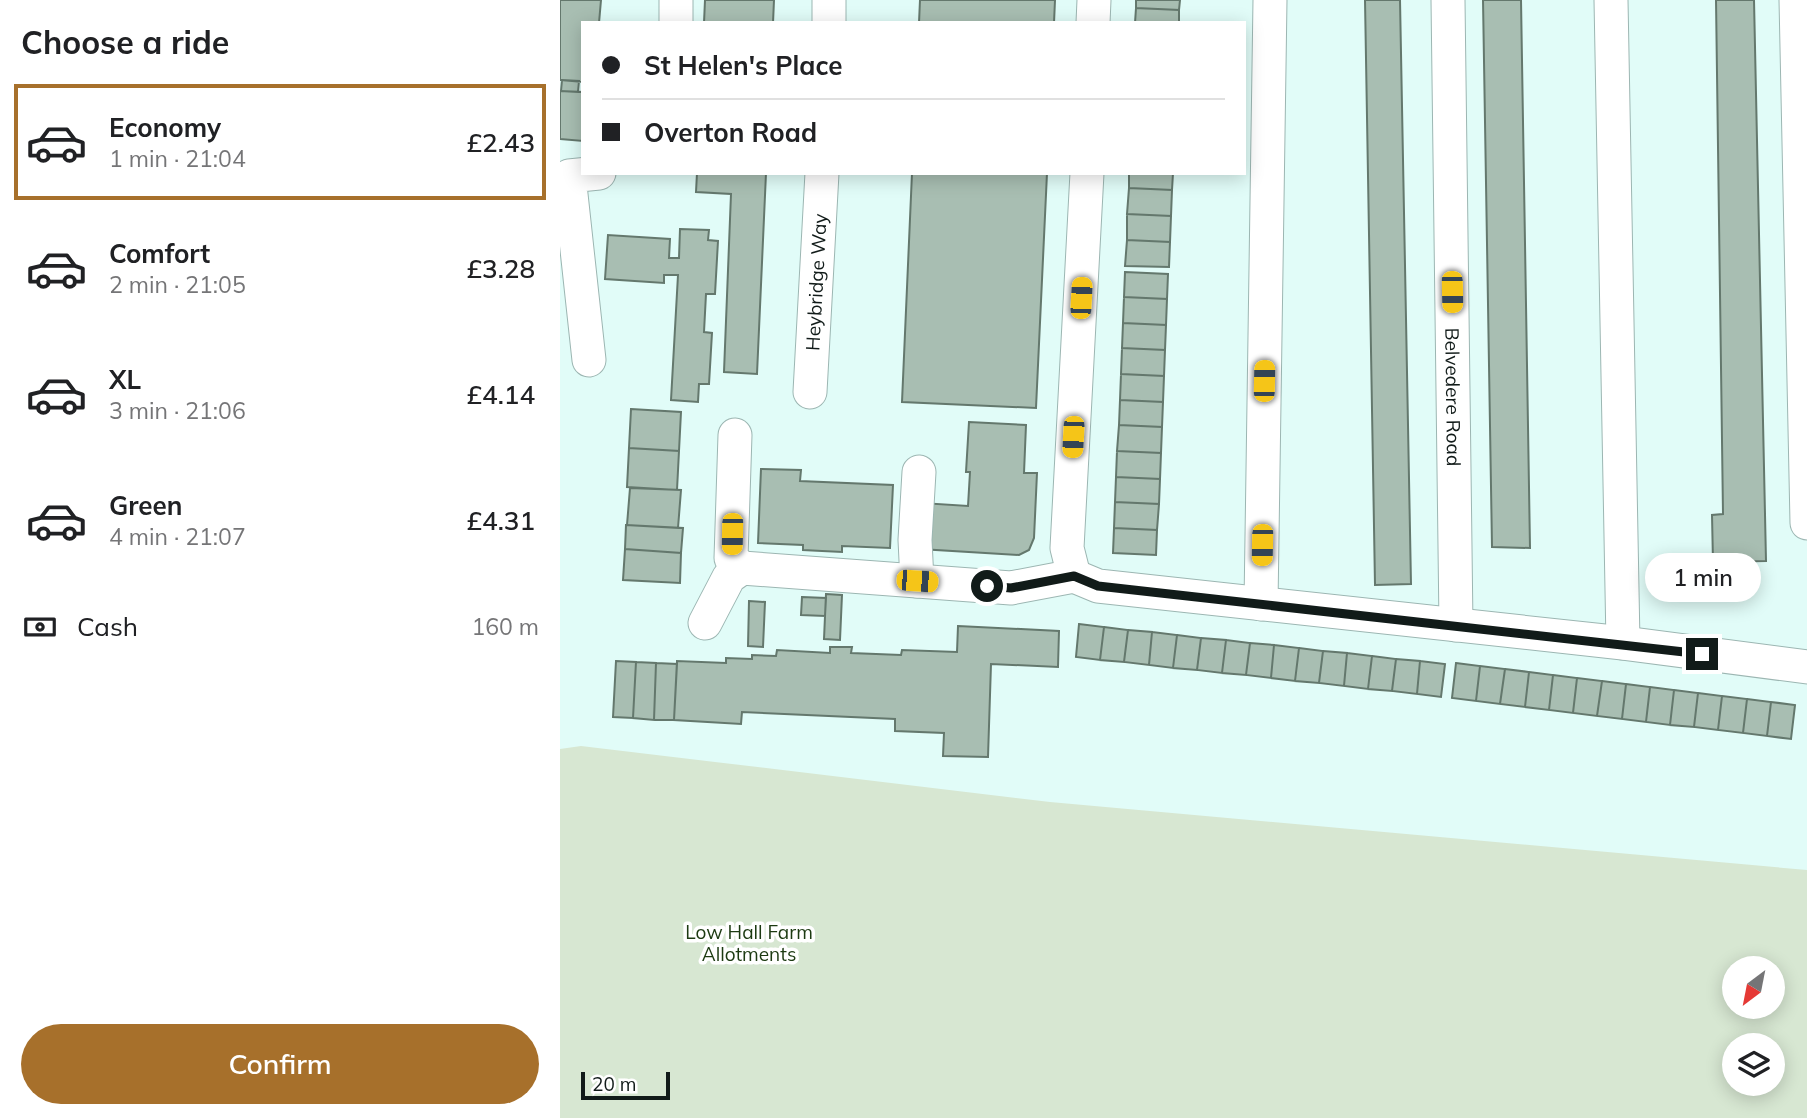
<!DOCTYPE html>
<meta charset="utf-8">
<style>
:root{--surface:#fff;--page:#f2f2f2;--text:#202124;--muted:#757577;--line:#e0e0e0;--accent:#a7702b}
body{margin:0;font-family:Mulish,sans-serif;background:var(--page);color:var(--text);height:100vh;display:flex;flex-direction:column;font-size:26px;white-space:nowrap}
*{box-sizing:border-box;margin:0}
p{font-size:23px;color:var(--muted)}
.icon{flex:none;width:38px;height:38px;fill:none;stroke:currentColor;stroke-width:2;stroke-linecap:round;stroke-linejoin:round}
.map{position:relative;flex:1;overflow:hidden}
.side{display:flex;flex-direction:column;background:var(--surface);width:560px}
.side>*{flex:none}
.top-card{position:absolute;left:21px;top:21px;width:665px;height:154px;border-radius:0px;box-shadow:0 4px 18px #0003;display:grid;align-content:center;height:154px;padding:0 21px;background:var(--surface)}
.needle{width:46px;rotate:212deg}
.buttons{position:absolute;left:1162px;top:956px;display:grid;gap:14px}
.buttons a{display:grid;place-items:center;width:63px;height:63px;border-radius:50%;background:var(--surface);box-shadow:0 4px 18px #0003;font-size:35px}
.scale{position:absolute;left:21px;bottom:18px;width:89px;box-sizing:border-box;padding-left:7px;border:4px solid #111b19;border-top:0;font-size:19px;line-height:24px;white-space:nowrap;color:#111b19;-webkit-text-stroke:5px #fff;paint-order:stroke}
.end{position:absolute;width:32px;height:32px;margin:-16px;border:9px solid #111b19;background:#fff;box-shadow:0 0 0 4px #fff}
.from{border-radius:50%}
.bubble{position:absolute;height:49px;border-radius:24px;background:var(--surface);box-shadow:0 4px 18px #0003;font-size:23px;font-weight:600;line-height:49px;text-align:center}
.car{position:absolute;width:21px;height:42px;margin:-21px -10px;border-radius:9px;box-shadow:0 0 5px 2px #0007;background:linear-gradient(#f5c518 24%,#345 0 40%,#f5c518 0 76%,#345 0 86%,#f5c518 0)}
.top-card b{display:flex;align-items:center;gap:24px;height:66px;font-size:26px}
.top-card b+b{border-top:2px solid var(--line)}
.top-card i{width:18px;height:18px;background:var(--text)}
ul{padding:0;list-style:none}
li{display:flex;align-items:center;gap:21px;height:116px;margin:0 14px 10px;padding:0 7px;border:4px solid transparent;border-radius:0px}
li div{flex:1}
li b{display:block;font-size:26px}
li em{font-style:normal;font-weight:600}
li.selected{border-color:var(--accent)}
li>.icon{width:63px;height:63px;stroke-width:1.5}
h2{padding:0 21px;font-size:32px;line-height:84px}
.pay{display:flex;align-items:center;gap:18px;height:77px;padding:0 21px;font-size:26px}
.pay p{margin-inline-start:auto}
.cta{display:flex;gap:14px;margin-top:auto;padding:14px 21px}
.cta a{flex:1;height:80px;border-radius:42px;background:var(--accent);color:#fff;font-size:28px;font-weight:600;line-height:80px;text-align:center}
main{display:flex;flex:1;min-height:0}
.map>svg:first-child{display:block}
.green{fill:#d7e7d2;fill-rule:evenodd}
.building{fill:#a8beb2;stroke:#64786d;stroke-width:2}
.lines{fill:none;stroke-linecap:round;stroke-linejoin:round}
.minor-casing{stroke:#9cb6b2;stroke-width:35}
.minor{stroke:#fff;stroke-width:33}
.route{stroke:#111b19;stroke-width:9}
.labels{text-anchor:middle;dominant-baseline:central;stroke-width:7;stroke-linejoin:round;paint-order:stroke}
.street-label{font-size:19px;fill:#111b19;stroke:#fff}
.park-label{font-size:19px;fill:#1c3a11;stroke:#fff}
</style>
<main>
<section class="side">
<h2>Choose a ride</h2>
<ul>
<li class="selected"><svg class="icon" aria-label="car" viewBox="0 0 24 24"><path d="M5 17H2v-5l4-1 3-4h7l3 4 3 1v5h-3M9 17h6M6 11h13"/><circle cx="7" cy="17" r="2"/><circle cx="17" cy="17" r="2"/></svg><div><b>Economy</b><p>1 min · 21:04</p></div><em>£2.43</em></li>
<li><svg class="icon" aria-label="car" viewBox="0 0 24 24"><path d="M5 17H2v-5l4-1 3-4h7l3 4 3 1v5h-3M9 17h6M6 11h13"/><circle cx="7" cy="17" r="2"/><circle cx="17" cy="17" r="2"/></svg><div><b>Comfort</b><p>2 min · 21:05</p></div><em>£3.28</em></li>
<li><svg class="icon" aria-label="car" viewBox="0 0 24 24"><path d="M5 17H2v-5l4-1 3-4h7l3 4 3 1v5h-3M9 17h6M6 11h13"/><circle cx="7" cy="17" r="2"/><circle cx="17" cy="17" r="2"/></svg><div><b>XL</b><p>3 min · 21:06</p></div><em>£4.14</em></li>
<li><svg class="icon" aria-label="car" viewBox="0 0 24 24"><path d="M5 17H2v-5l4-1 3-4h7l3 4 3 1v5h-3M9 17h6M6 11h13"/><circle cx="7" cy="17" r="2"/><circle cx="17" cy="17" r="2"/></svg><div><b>Green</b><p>4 min · 21:07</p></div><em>£4.31</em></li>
</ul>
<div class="pay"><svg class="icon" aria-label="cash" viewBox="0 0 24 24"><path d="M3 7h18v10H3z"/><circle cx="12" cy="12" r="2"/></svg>Cash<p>160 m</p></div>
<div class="cta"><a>Confirm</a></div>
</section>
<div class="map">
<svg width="1247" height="1118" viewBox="0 0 1247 1118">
<rect width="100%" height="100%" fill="#e1fcf8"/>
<path class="green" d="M 21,746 L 490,802 L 1247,870 L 1247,1118 L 0,1118 L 0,749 ZM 1174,968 L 1213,968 L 1213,1006 L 1174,1006 ZM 1174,1045 L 1213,1045 L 1213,1083 L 1174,1083 Z"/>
<path class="building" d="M 0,0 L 41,0 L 39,23 L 23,23 L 23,82 L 0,80 Z
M 145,0 L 214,0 L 213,23 L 144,23 Z
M 360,0 L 495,0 L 494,23 L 359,23 Z
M 576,0 L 620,0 L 619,10 L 576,8 Z
M 805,0 L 840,0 L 851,584 L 815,585 Z
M 923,0 L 961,0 L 970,548 L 932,547 Z
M 1156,0 L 1194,0 L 1206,561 L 1153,562 L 1152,515 L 1163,514 Z
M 576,8 L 619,10 L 619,23 L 575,23 Z
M 2,80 L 19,81 L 18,92 L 1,91 Z
M 0,91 L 23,92 L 23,141 L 0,139 Z
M 137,173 L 206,173 L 197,374 L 164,372 L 171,194 L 136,192 Z
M 352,173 L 487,173 L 476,408 L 342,402 Z
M 569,173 L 613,173 L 612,190 L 569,188 Z
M 569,188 L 612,190 L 611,216 L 567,214 Z
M 567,214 L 611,216 L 610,242 L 567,240 Z
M 120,229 L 149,230 L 148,240 L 158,241 L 155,294 L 146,294 L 144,332 L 152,333 L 149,384 L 139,384 L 138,402 L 111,400 L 118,275 L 104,275 L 104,283 L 45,279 L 48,235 L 110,239 L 109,258 L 119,258 Z
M 567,240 L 610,242 L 609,267 L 565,266 Z
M 565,272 L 608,274 L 607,299 L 564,297 Z
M 564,297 L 607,299 L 606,325 L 563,323 Z
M 563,323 L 606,325 L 605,350 L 562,348 Z
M 562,348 L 605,350 L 604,376 L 561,374 Z
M 561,374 L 604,376 L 603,402 L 560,400 Z
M 560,400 L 603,402 L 602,427 L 559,425 Z
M 71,409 L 121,412 L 119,451 L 69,448 Z
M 409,422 L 466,425 L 464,473 L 477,473 L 474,538 L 469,550 L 459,555 L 360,549 L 362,503 L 408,506 L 410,472 L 406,472 Z
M 559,425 L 602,427 L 601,453 L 557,451 Z
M 69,448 L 119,451 L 117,490 L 67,487 Z
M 557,451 L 601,453 L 600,479 L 556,477 Z
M 201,469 L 241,470 L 240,481 L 333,485 L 330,548 L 282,546 L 282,552 L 262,551 L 243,550 L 243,545 L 198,543 Z
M 556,477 L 600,479 L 599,504 L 555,502 Z
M 70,488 L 121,490 L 118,528 L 67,525 Z
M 555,502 L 599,504 L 597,530 L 554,528 Z
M 66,525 L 123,528 L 121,553 L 65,549 Z
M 554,528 L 597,530 L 596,555 L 553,553 Z
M 65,549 L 121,553 L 120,583 L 63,580 Z
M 266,594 L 282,595 L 280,640 L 264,639 Z
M 242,597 L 266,598 L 265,616 L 241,615 Z
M 189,601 L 205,602 L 203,647 L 188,646 Z
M 519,624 L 544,627 L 540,660 L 516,657 Z
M 398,626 L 499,631 L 498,667 L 431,664 L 428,757 L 383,756 L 384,733 L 335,731 L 335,719 L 182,712 L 181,724 L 114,720 L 117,661 L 166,663 L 166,658 L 192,659 L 192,655 L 216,656 L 217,650 L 270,653 L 270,647 L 292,647 L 291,653 L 341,655 L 342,650 L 397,652 Z
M 544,627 L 568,630 L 564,662 L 540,660 Z
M 568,630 L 592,632 L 589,665 L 564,662 Z
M 592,632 L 617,635 L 613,668 L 589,665 Z
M 617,635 L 641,638 L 637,670 L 613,668 Z
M 641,638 L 666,640 L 662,673 L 637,670 Z
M 666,640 L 690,643 L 686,675 L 662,673 Z
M 690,643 L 714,645 L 711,678 L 686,675 Z
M 714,645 L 739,648 L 735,681 L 711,678 Z
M 739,648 L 763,651 L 759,683 L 735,681 Z
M 763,651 L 787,653 L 784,686 L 759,683 Z
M 787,653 L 812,656 L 808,689 L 784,686 Z
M 812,656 L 836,659 L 832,691 L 808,689 Z
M 836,659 L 860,661 L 857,694 L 832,691 Z
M 56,661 L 76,662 L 73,718 L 53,717 Z
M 860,661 L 885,664 L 881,697 L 857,694 Z
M 76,662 L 96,663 L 94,720 L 73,718 Z
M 96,663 L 117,664 L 114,720 L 94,720 Z
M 896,663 L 920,666 L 916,701 L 892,698 Z
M 920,666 L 945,669 L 940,704 L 916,701 Z
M 945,669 L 969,672 L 965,707 L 940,704 Z
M 969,672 L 993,675 L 989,710 L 965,707 Z
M 993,675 L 1017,678 L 1013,713 L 989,710 Z
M 1017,678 L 1042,681 L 1037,716 L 1013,713 Z
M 1042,681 L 1066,684 L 1062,719 L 1037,716 Z
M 1066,684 L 1090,687 L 1086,722 L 1062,719 Z
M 1090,687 L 1114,690 L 1110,725 L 1086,722 Z
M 1114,690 L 1138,693 L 1134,727 L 1110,725 Z
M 1138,693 L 1162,696 L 1158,730 L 1134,727 Z
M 1162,696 L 1187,699 L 1183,733 L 1158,730 Z
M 1187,699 L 1211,702 L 1207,736 L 1183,733 Z
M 1211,702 L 1235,705 L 1231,739 L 1207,736 Z"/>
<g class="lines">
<defs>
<g id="minor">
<path id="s1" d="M 888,0 L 896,625"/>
<path d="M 1051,0 L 1063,643"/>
<path d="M 1236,0 L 1247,523"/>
<path d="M 116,23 L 116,0"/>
<path d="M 269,23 L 269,0"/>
<path d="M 533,23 L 534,0"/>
<path d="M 29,360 L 9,176 L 39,173"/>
<path id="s2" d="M 250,392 L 262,173"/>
<path d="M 175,435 L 171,558 L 182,568 L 451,588 L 514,576"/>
<path d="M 514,576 L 538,586 L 1063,643 L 1247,667"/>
<path d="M 514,576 L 507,548 L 527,173"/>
<path d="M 357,581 L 355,540 L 359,472"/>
<path d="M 701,604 L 710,0"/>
<path d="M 145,623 L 169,577 L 182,568"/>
</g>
</defs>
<use href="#minor" class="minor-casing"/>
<use href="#minor" class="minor"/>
</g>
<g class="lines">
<path class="route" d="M 427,586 L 451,588 L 514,576 L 538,586 L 1142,654"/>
</g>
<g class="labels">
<g class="street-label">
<text stroke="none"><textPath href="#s2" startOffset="110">Heybridge Way</textPath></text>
<text stroke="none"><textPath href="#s1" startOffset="397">Belvedere Road</textPath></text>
</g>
<g class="park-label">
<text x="189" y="932">Low Hall Farm<tspan x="189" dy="22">Allotments</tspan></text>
</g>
</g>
</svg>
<div class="buttons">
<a><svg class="needle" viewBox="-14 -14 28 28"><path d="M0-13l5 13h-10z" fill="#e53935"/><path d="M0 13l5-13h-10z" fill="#757577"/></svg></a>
<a><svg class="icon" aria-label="layers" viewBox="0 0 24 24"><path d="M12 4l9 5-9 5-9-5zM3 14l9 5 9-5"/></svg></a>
</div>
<div class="scale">20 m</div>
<i class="end from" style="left:427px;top:586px"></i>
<i class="end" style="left:1142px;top:654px"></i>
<div class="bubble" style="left:1085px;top:553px;width:116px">1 min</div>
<i class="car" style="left:892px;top:292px;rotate:179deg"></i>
<i class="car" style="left:521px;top:298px;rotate:3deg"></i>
<i class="car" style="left:704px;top:381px;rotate:1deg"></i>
<i class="car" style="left:513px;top:437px;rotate:183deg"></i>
<i class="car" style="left:172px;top:534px;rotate:181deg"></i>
<i class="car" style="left:702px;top:545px;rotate:181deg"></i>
<i class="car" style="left:357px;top:581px;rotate:94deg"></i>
<div class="top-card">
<b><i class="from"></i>St Helen's Place</b>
<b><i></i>Overton Road</b>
</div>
</div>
</main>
